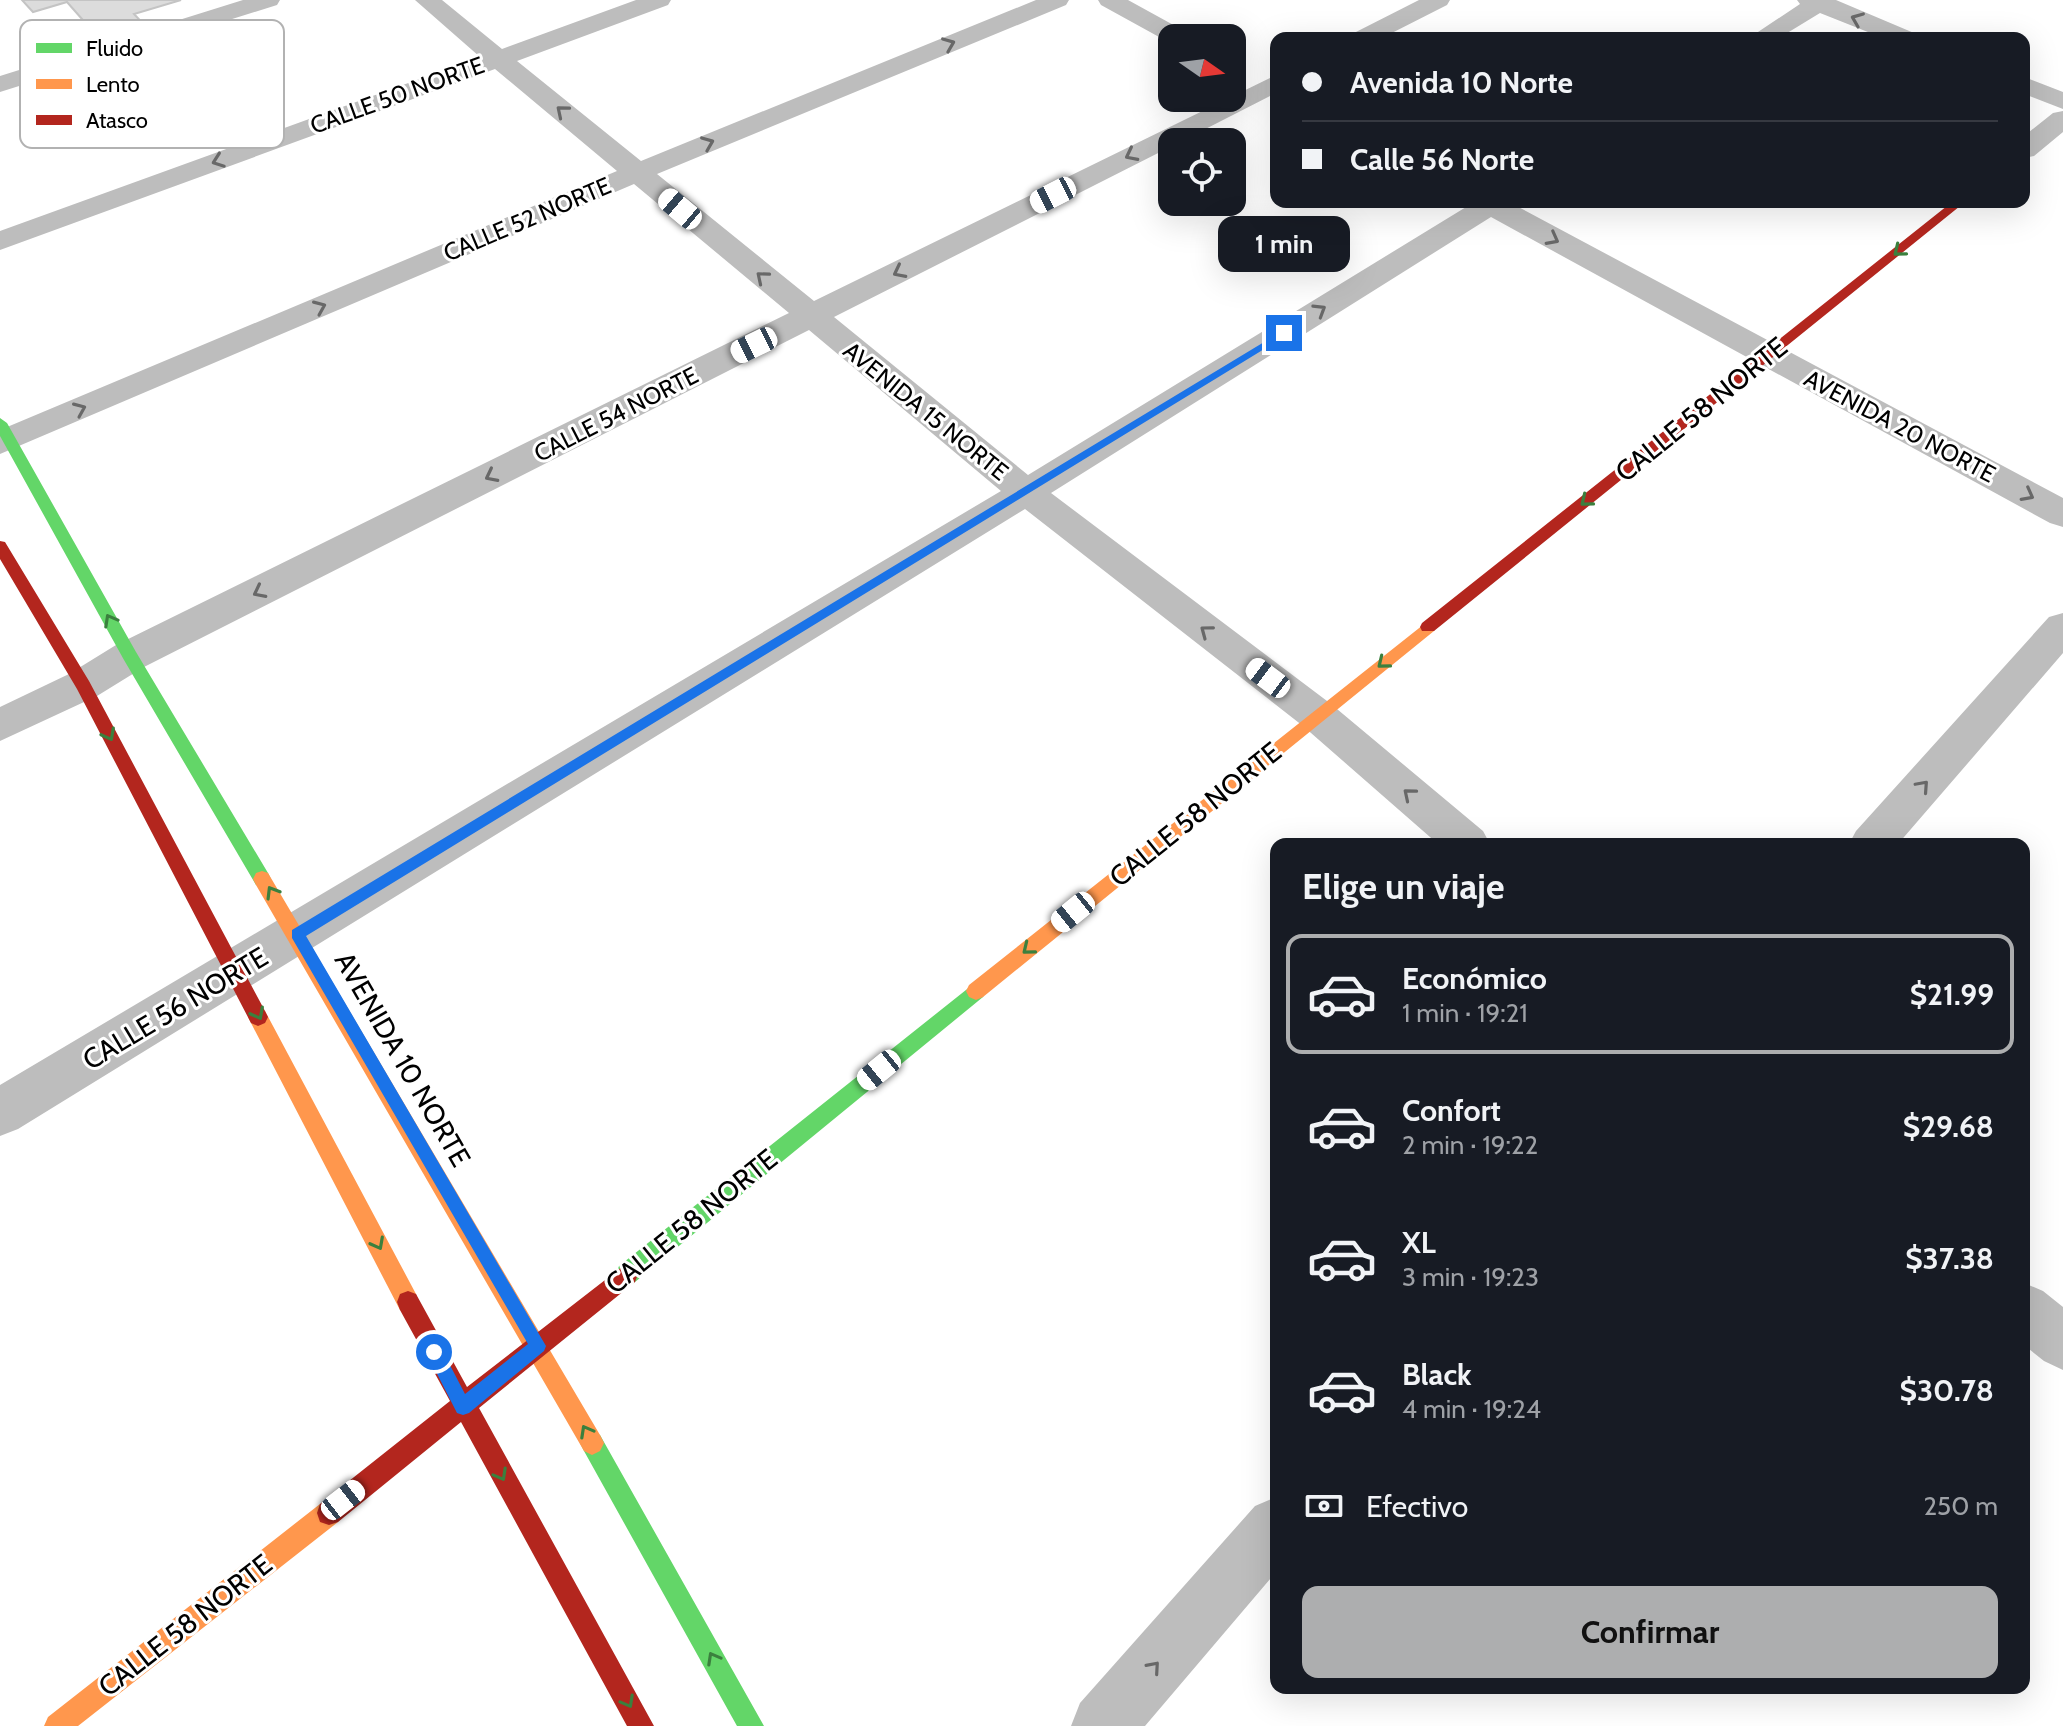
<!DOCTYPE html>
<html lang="es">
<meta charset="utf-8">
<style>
:root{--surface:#171b24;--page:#20242c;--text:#f1f3f6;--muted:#9ea1a6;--line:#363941;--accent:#adaeaf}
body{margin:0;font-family:Cabin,sans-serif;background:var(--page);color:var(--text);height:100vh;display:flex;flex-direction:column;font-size:30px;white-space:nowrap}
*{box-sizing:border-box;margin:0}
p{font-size:26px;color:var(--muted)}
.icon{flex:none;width:44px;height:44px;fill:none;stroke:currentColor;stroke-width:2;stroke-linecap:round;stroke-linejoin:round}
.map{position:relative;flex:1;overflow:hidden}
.details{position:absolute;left:1270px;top:838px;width:760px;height:856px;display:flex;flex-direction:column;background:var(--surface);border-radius:16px;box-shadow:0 8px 32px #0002}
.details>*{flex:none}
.top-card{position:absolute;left:1270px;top:32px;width:760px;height:176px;border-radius:16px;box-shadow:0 8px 32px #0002;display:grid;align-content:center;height:176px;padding:0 32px;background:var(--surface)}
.needle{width:52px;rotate:104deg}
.fabs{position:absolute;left:1158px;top:24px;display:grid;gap:16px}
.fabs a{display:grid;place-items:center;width:88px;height:88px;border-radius:16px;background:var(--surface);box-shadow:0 8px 32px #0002;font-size:40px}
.end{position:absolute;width:36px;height:36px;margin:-18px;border:10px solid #1a73e8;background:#fff;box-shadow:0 0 0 4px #fff}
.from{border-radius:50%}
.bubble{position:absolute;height:56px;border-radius:16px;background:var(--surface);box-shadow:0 8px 32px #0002;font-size:26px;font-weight:700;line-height:56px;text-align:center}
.car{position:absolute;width:24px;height:48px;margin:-24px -12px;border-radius:10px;box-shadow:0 0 6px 2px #0007;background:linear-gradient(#fff 24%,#345 0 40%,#fff 0 76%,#345 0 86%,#fff 0)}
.top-card b{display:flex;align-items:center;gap:28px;height:76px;font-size:30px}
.top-card b+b{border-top:2px solid var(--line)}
.top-card i{width:20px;height:20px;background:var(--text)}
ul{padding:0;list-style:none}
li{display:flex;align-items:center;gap:24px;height:120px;margin:0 16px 12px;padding:0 16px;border:4px solid transparent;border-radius:16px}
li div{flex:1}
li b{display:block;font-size:30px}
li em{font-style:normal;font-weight:700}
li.selected{border-color:var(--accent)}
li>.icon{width:72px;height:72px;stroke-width:1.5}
h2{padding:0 32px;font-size:36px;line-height:96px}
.pay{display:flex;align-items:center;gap:20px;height:88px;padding:0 32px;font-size:30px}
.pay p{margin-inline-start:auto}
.button{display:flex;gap:16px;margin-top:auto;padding:16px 32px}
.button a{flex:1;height:92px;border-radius:16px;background:var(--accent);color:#111;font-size:32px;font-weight:700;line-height:92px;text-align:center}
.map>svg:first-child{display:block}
.building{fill:#dcdcdc;stroke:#c4c4c4;stroke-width:2}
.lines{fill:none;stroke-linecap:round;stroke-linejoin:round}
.street{fill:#bdbdbd;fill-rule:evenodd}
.fast{fill:#63d668;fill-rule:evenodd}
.slow{fill:#ff974d;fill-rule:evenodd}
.jam{fill:#b3261e;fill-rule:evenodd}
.oneway{stroke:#686868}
.oneway2{stroke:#3b803e}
.route{fill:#1a73e8}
.labels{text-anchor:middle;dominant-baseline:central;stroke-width:6;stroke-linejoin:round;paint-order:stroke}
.far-street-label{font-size:24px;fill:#000;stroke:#fff}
.street-label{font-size:28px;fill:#000;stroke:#fff}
.key{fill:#fff;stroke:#b2b2b2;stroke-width:2}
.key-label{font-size:22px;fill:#000}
</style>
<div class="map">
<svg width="2063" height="1726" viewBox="0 0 2063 1726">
<rect width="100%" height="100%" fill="#fff"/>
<path class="building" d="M 22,0 L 181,0 L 134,14 L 149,30 L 104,44 L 67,2 L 33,12 Z"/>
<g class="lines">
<path class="street" d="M 243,0 L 280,0 L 277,5 L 0,92 L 0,76 Z
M 415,0 L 442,0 L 502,49 L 636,0 L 671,0 L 668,5 L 517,61 L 641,161 L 1036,0 L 1069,0 L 1066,5 L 657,174 L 814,301 L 1276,75 L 1276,93 L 1180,142 L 1172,142 L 1172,146 L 834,317 L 1028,475 L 1471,204 L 1470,202 L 1509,202 L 2063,498 L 2063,527 L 2050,523 L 1491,217 L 1051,493 L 1331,704 L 1483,831 L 1490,844 L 1438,844 L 1303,726 L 1025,509 L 18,1129 L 0,1136 L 0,1085 L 1001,491 L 809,330 L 144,667 L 97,696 L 0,741 L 0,707 L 69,674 L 116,645 L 789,313 L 634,184 L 0,454 L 0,430 L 617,171 L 495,69 L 0,250 L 0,231 L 480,57 Z
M 1098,0 L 1128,0 L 1188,33 L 1192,38 L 1172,38 L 1170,43 L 1101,5 Z
M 1419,0 L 1450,0 L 1447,5 L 1382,38 L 1350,38 L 1354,33 Z
M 1797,0 L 1836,0 L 1914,33 L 1918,38 L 1883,38 L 1820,13 L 1779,38 L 1749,38 L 1800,4 Z
M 2024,77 L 2063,92 L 2063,109 L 2024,94 Z
M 2063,111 L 2063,132 L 2034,156 L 2024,158 L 2024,136 L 2053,113 Z
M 2063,613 L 2063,653 L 1898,844 L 1849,844 L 1856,831 L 2049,617 Z
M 2024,1283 L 2043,1291 L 2063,1307 L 2063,1370 L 2044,1361 L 2024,1345 Z
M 1276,1497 L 1276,1572 L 1145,1726 L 1071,1726 L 1080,1703 L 1255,1506 Z"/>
<path class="fast" d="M 0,418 L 7,423 L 136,652 L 268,873 L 271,879 L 268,885 L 262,887 L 256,885 L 124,660 L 0,436 Z
M 976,982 L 983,985 L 986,991 L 983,997 L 635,1282 L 627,1285 L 619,1282 L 616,1274 L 619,1266 Z
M 592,1431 L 600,1435 L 764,1726 L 737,1726 L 584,1451 L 580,1443 L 584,1435 Z"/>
<path class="slow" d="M 1428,621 L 1434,623 L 1436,627 L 1434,631 L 983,997 L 976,1000 L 969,997 L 966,991 L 969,985 Z
M 262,871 L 268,873 L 600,1435 L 604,1443 L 600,1451 L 592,1455 L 584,1451 L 256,885 L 253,879 L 256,873 Z
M 258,1008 L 265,1011 L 416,1294 L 419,1302 L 416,1310 L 408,1313 L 400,1310 L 251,1023 L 248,1017 L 251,1011 Z
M 329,1501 L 338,1504 L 341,1513 L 338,1522 L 78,1726 L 44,1726 L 48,1717 L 320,1504 Z"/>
<path class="jam" d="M 1952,202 L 1965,202 L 1434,631 L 1422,631 L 1420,627 L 1422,623 Z
M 0,541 L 5,542 L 89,681 L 265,1011 L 268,1017 L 265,1023 L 258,1026 L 251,1023 L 77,689 L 0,559 Z
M 627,1263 L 635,1266 L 638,1274 L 635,1282 L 479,1408 L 654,1726 L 627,1726 L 461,1422 L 338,1522 L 329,1525 L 320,1522 L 317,1513 L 320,1504 L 450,1401 L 400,1310 L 397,1302 L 400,1294 L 408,1291 L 416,1294 L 467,1387 Z"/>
</g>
<defs><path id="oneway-chevron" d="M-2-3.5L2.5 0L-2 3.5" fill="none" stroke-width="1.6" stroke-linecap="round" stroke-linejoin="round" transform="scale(2)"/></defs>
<g class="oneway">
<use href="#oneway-chevron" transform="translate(1857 19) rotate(-158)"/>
<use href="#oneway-chevron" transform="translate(949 44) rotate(-22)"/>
<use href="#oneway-chevron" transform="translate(562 111) rotate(-140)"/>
<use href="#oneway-chevron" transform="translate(708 143) rotate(-22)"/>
<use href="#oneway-chevron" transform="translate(1131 155) rotate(153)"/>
<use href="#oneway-chevron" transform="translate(218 161) rotate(160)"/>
<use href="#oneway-chevron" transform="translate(1553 239) rotate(28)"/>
<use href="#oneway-chevron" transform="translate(899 272) rotate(153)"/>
<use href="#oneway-chevron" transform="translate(762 277) rotate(-140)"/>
<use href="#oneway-chevron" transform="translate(320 307) rotate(-23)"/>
<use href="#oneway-chevron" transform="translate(1320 310) rotate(-32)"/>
<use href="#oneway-chevron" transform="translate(80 409) rotate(-23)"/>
<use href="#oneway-chevron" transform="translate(491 476) rotate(153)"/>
<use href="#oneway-chevron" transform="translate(2028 495) rotate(28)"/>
<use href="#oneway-chevron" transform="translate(259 592) rotate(153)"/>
<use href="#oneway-chevron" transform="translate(1206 631) rotate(-143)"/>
<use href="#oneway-chevron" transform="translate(1923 786) rotate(-48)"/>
<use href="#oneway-chevron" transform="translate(1409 794) rotate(-140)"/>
<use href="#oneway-chevron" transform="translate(1154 1667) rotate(-49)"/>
</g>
<g class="oneway2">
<use href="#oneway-chevron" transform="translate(1899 251) rotate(141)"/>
<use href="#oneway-chevron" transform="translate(1586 501) rotate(141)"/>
<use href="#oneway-chevron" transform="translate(110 620) rotate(-119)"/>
<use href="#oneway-chevron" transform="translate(1383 663) rotate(141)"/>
<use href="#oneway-chevron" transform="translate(109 735) rotate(62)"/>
<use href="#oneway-chevron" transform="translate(272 892) rotate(-121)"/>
<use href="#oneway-chevron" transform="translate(1028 949) rotate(141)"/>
<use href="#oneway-chevron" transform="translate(258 1014) rotate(62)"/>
<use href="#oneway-chevron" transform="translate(378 1244) rotate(62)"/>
<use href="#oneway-chevron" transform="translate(586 1431) rotate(-119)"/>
<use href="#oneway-chevron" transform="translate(501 1475) rotate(61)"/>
<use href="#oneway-chevron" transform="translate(713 1658) rotate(-119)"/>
<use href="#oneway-chevron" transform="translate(628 1702) rotate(61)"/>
</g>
<path class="route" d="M 1284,330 L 1287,335 L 306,936 L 546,1346 L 544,1351 L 469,1413 L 463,1415 L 457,1413 L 429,1358 L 429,1346 L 440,1346 L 465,1394 L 528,1344 L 292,938 L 292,930 Z"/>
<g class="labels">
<g class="far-street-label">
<text transform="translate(397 95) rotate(-20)">CALLE 50 NORTE</text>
<text transform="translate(527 219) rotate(-23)">CALLE 52 NORTE</text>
<text transform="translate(926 411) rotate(39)">AVENIDA 15 NORTE</text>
<text transform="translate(616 414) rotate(-27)">CALLE 54 NORTE</text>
<text transform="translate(1900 426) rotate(28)">AVENIDA 20 NORTE</text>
</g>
<g class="street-label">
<text transform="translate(1701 409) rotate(-39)">CALLE 58 NORTE</text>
<text transform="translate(1195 814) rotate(-39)">CALLE 58 NORTE</text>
<text transform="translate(175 1008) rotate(-31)">CALLE 56 NORTE</text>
<text transform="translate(403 1059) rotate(60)">AVENIDA 10 NORTE</text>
<text transform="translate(691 1221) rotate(-39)">CALLE 58 NORTE</text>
<text transform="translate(185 1625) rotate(-38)">CALLE 58 NORTE</text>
</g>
</g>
<rect x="20" y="20" width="264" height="128" rx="12" class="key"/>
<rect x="36" y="43" width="36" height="10" fill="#63d668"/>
<rect x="36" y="79" width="36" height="10" fill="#ff974d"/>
<rect x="36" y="115" width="36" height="10" fill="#b3261e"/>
<g class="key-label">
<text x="86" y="56">Fluido</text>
<text x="86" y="92">Lento</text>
<text x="86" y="128">Atasco</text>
</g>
</svg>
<div class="fabs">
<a><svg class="needle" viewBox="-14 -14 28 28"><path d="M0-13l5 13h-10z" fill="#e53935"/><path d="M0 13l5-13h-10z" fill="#9ea1a6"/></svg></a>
<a><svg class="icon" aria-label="locate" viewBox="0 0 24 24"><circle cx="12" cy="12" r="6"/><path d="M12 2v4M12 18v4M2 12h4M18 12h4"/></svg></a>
</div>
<i class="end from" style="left:434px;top:1352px"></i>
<i class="end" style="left:1284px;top:333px"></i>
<div class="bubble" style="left:1218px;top:216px;width:132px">1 min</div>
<i class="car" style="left:1053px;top:195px;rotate:243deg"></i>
<i class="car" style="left:680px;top:209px;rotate:310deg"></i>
<i class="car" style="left:754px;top:345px;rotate:244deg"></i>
<i class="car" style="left:1268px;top:678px;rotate:307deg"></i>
<i class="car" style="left:1073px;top:912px;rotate:231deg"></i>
<i class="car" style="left:879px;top:1070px;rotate:231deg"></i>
<i class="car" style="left:343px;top:1500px;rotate:52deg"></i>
<div class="top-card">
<b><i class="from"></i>Avenida 10 Norte</b>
<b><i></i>Calle 56 Norte</b>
</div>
<section class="details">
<h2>Elige un viaje</h2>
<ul>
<li class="selected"><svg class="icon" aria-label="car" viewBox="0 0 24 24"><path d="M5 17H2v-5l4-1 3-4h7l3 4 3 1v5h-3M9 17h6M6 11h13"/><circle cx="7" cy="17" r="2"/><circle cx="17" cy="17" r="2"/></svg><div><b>Económico</b><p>1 min · 19:21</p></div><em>$21.99</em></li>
<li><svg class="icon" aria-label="car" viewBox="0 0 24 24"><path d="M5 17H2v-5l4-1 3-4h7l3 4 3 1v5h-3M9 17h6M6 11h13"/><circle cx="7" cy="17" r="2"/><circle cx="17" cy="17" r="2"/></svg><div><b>Confort</b><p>2 min · 19:22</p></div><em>$29.68</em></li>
<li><svg class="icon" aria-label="car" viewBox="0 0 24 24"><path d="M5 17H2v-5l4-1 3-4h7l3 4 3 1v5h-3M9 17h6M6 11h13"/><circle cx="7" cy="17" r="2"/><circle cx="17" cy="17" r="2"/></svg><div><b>XL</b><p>3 min · 19:23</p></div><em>$37.38</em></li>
<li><svg class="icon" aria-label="car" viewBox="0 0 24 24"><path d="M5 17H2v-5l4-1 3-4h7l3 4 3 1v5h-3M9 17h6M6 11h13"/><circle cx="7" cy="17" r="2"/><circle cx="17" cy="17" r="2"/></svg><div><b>Black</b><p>4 min · 19:24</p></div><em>$30.78</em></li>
</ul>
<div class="pay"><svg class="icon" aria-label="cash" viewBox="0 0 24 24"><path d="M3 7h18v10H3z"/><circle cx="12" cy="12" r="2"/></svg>Efectivo<p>250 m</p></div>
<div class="button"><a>Confirmar</a></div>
</section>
</div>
